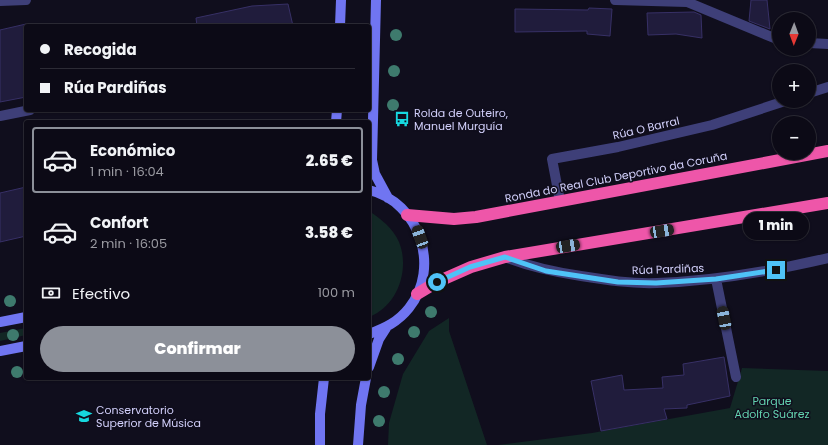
<!DOCTYPE html>
<html lang="es">
<meta charset="utf-8">
<style>
:root{--surface:#0c0a16;--page:#15131f;--text:#f1f3f6;--muted:#9a9aa1;--line:#2c2b35;--accent:#8c9099}
body{margin:0;font-family:Poppins,sans-serif;background:var(--page);color:var(--text);height:100vh;display:flex;flex-direction:column;font-size:15px;white-space:nowrap}
*{box-sizing:border-box;margin:0}
p{font-size:13px;color:var(--muted)}
.icon{flex:none;width:22px;height:22px;fill:none;stroke:currentColor;stroke-width:2;stroke-linecap:round;stroke-linejoin:round}
.map{position:relative;flex:1;overflow:hidden}
.drawer{position:absolute;left:24px;top:120px;width:347px;height:260px;display:flex;flex-direction:column;background:var(--surface);border-radius:4px;box-shadow:0 1px 3px #0004,0 0 0 1px var(--line)}
.drawer>*{flex:none}
.banner{position:absolute;left:24px;top:24px;width:347px;height:88px;border-radius:4px;box-shadow:0 1px 3px #0004,0 0 0 1px var(--line);display:grid;align-content:center;height:88px;padding:0 16px;background:var(--surface)}
.needle{width:26px;rotate:181deg}
.fabs{position:absolute;left:772px;top:12px;display:grid;gap:8px}
.fabs a{display:grid;place-items:center;width:44px;height:44px;border-radius:50%;background:var(--surface);box-shadow:0 1px 3px #0004,0 0 0 1px var(--line);font-size:20px}
.end{position:absolute;width:18px;height:18px;margin:-9px;border:5px solid #4fc3f7;background:#111;box-shadow:0 0 0 2px #111}
.from{border-radius:50%}
.bubble{position:absolute;height:28px;border-radius:14px;background:var(--surface);box-shadow:0 1px 3px #0004,0 0 0 1px var(--line);font-size:13px;font-weight:800;line-height:28px;text-align:center}
.car{position:absolute;width:12px;height:24px;margin:-12px -6px;border-radius:5px;box-shadow:0 0 3px 1px #0007;background:linear-gradient(#222 24%,#8ab4d8 0 40%,#222 0 76%,#8ab4d8 0 86%,#222 0)}
.banner b{display:flex;align-items:center;gap:14px;height:38px;font-size:15px}
.banner b+b{border-top:1px solid var(--line)}
.banner i{width:10px;height:10px;background:var(--text)}
ul{padding:7px 0 0;list-style:none}
li{display:flex;align-items:center;gap:12px;height:66px;margin:0 8px 6px;padding:0 8px;border:2px solid transparent;border-radius:4px}
li div{flex:1}
li b{display:block;font-size:15px}
li em{font-style:normal;font-weight:800}
li.current{border-color:var(--accent)}
li>.icon{width:36px;height:36px;stroke-width:1.5}
.pay{display:flex;align-items:center;gap:10px;height:44px;padding:0 16px;font-size:15px}
.pay p{margin-inline-start:auto}
.cta{display:flex;gap:8px;margin-top:auto;padding:8px 16px}
.cta a{flex:1;height:46px;border-radius:24px;background:var(--accent);color:#fff;font-size:16px;font-weight:800;line-height:46px;text-align:center}
.map>svg:first-child{display:block}
.green{fill:#122725}
.building{fill:#201c3c;stroke:#373066}
.lines{fill:none;stroke-linecap:round;stroke-linejoin:round}
.street{stroke:#3e3f78;stroke-width:10}
.secondary{stroke:#7075f1;stroke-width:10}
.highway{stroke:#ee56a9;stroke-width:12}
.tree{fill:#3e7a6d}
.route{stroke:#4fc3f7;stroke-width:5}
.labels{text-anchor:middle;dominant-baseline:central;stroke-width:3;stroke-linejoin:round;paint-order:stroke}
.poi-label{font-size:11px;fill:#d1cffa;stroke:#100e1d;text-anchor:start}
.street-label{font-size:11px;fill:#d1cffa;stroke:#100e1d}
.park-label{font-size:11px;fill:#63d2af;stroke:#100e1d}
</style>
<div class="map">
<svg width="828" height="445" viewBox="0 0 828 445">
<rect width="100%" height="100%" fill="#100e1d"/>
<path class="green" d="M 369,211 C 381,219 393,228 399,242 C 410,269 398,306 369,317 Z
M 449,318 L 449,331 L 487,445 L 388,445 L 389,423 L 403,374 L 429,331 Z
M 26,328 L 26,335 L 0,341 L 0,333 Z
M 742,368 L 828,371 L 828,445 L 498,445 L 592,433 L 730,408 Z"/>
<path class="building" d="M 751,0 L 767,0 L 770,29 L 749,21 Z
M 288,4 L 293,26 L 197,26 L 196,18 L 252,6 Z
M 589,8 L 612,9 L 610,36 L 587,34 L 587,31 L 515,32 L 515,9 L 588,10 Z
M 694,12 L 701,15 L 702,38 L 676,34 L 648,35 L 647,13 Z
M 26,24 L 26,97 L 0,102 L 0,30 Z
M 26,187 L 26,236 L 0,242 L 0,193 Z
M 724,357 L 730,396 L 687,405 L 687,408 L 664,409 L 667,419 L 601,431 L 591,381 L 622,375 L 624,390 L 663,388 L 662,377 L 684,375 L 683,364 Z"/>
<g class="lines">
<path class="street" d="M 615,0 L 687,2 L 779,40
M 0,1 L 26,0
M 809,43 L 828,44
M 809,93 L 828,87
M 0,116 L 30,110
M 560,201 L 552,159 L 618,147 L 712,125 L 785,101
M 505,257 C 530,267 554,272 581,276 C 606,280 631,284 657,283 C 715,281 772,271 828,258
M 716,279 L 736,377"/>
<path class="secondary" d="M 376,0 L 372,160 L 375,174 L 388,198
M 340,26 L 341,0
M 336,122 L 337,110
M 369,190 C 420,202 441,268 409,308 C 398,322 385,328 369,334
M 0,322 L 26,317
M 0,351 L 26,346
M 369,367 L 379,339 L 386,328
M 320,445 L 320,414 L 324,378
M 358,445 L 361,405 L 366,378"/>
<path class="highway" d="M 407,215 L 454,219 L 476,217 L 828,151
M 417,294 L 437,282 L 471,267 L 505,257 L 828,203"/>
</g>
<g class="tree">
<circle cx="396" cy="35" r="6"/>
<circle cx="394" cy="71" r="6"/>
<circle cx="393" cy="105" r="6"/>
<circle cx="10" cy="301" r="6"/>
<circle cx="431" cy="312" r="6"/>
<circle cx="414" cy="332" r="6"/>
<circle cx="13" cy="335" r="6"/>
<circle cx="398" cy="359" r="6"/>
<circle cx="17" cy="372" r="6"/>
<circle cx="384" cy="392" r="6"/>
<circle cx="379" cy="421" r="6"/>
</g>
<g class="lines">
<path class="route" d="M 437,282 L 470,267 L 505,257 L 546,271 L 618,282 L 656,283 L 716,279 L 776,270"/>
</g>
<defs>
<symbol id="bus-bare" viewBox="-9 -9 18 18"><path d="M-5-6H5V4H4V6H2V4H-2V6H-4V4H-5ZM-3.5-4V0h7V-4ZM-3.5 1.2v1.5H-2V1.2ZM2 1.2v1.5H3.5V1.2Z" fill="#16d8df" stroke="#100e1d" stroke-width="2.5" paint-order="stroke"/></symbol>
<symbol id="university-bare" viewBox="-9 -9 18 18"><path d="M0-5L7-2L0 1L-7-2ZM-4 1L0 2.5L4 1V4Q0 6-4 4Z" fill="#16d8df" stroke="#100e1d" stroke-width="2.5" paint-order="stroke"/></symbol>
</defs>
<g fill-rule="evenodd">
<use href="#bus-bare" x="391" y="108" width="22" height="22"/>
<use href="#university-bare" x="73" y="405" width="22" height="22"/>
</g>
<g class="labels">
<g class="poi-label">
<text x="414" y="113">Rolda de Outeiro,<tspan x="414" dy="13">Manuel Murguía</tspan></text>
<text x="96" y="410">Conservatorio<tspan x="96" dy="13">Superior de Música</tspan></text>
</g>
<g class="street-label">
<text transform="translate(646 128) rotate(-13)">Rúa O Barral</text>
<text transform="translate(616 177) rotate(-11)">Ronda do Real Club Deportivo da Coruña</text>
<text transform="translate(668 269) rotate(-2)">Rúa Pardiñas</text>
</g>
<g class="park-label">
<text x="772" y="401">Parque<tspan x="772" dy="13">Adolfo Suárez</tspan></text>
</g>
</g>
</svg>
<div class="fabs">
<a><svg class="needle" viewBox="-14 -14 28 28"><path d="M0-13l5 13h-10z" fill="#e53935"/><path d="M0 13l5-13h-10z" fill="#9a9aa1"/></svg></a>
<a>+</a>
<a>−</a>
</div>
<i class="end from" style="left:437px;top:282px"></i>
<i class="end" style="left:776px;top:270px"></i>
<div class="bubble" style="left:743px;top:212px;width:66px">1 min</div>
<i class="car" style="left:662px;top:231px;rotate:81deg"></i>
<i class="car" style="left:420px;top:237px;rotate:340deg"></i>
<i class="car" style="left:568px;top:246px;rotate:81deg"></i>
<i class="car" style="left:724px;top:318px;rotate:349deg"></i>
<div class="banner">
<b><i class="from"></i>Recogida</b>
<b><i></i>Rúa Pardiñas</b>
</div>
<section class="drawer">
<ul>
<li class="current"><svg class="icon" aria-label="car" viewBox="0 0 24 24"><path d="M5 17H2v-5l4-1 3-4h7l3 4 3 1v5h-3M9 17h6M6 11h13"/><circle cx="7" cy="17" r="2"/><circle cx="17" cy="17" r="2"/></svg><div><b>Económico</b><p>1 min · 16:04</p></div><em>2.65 €</em></li>
<li><svg class="icon" aria-label="car" viewBox="0 0 24 24"><path d="M5 17H2v-5l4-1 3-4h7l3 4 3 1v5h-3M9 17h6M6 11h13"/><circle cx="7" cy="17" r="2"/><circle cx="17" cy="17" r="2"/></svg><div><b>Confort</b><p>2 min · 16:05</p></div><em>3.58 €</em></li>
</ul>
<div class="pay"><svg class="icon" aria-label="cash" viewBox="0 0 24 24"><path d="M3 7h18v10H3z"/><circle cx="12" cy="12" r="2"/></svg>Efectivo<p>100 m</p></div>
<div class="cta"><a>Confirmar</a></div>
</section>
</div>
